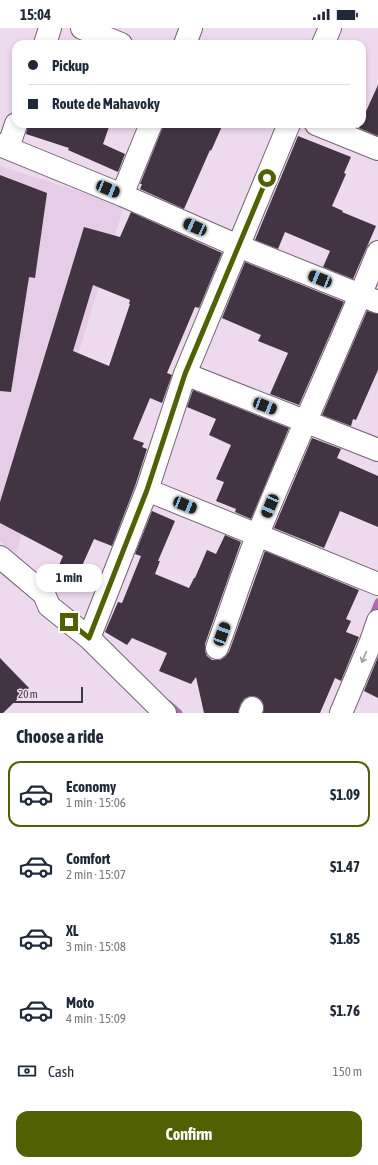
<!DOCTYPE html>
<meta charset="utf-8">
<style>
:root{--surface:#fff;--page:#f2f2f3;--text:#1f2937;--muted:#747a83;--line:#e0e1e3;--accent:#506003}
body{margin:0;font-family:"Asap Condensed",sans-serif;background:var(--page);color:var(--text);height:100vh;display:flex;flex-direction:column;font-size:15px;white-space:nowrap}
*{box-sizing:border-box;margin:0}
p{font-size:13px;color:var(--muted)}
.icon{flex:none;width:22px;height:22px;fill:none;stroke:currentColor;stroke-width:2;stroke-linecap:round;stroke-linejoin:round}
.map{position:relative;height:685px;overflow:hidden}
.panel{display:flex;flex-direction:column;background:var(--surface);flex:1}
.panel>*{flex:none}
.guide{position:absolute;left:12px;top:12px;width:354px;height:88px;border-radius:12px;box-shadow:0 2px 6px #0003;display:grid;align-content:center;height:88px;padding:0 16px;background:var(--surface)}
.scale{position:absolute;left:12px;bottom:10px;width:71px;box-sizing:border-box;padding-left:4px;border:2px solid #403840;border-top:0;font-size:11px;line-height:14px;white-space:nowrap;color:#403840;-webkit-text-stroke:3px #eedaee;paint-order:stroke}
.end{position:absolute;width:18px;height:18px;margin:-9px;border:5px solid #506003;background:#fff;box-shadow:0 0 0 2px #fff}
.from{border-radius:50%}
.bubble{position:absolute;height:28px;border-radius:12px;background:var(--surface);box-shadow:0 2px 6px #0003;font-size:13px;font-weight:700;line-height:28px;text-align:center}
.car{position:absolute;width:12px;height:24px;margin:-12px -6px;border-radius:5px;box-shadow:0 0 3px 1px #0007;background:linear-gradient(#222 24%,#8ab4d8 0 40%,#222 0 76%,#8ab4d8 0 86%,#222 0)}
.guide b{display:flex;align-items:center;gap:14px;height:38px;font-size:15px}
.guide b+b{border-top:1px solid var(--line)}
.guide i{width:10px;height:10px;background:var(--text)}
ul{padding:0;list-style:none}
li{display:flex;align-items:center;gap:12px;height:66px;margin:0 8px 6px;padding:0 8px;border:2px solid transparent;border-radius:12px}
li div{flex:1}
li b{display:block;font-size:15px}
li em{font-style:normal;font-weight:700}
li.current{border-color:var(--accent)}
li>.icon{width:36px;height:36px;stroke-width:1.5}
h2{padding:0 16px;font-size:18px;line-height:48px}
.pay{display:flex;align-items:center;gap:10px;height:44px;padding:0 16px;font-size:15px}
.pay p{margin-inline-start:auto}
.button{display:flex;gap:8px;margin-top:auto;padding:8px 16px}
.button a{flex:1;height:46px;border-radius:12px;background:var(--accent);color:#fff;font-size:16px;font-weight:700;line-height:46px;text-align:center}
.status{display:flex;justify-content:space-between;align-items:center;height:28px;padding:0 20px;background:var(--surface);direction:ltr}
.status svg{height:11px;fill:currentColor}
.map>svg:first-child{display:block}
.built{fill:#e6cce6}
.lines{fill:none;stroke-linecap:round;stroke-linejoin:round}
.stream{stroke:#a96fab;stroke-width:7}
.building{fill:#433444;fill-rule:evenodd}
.minor-casing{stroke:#746374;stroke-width:24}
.minor{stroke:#fff;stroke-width:22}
.oneway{stroke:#a09ca0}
.route{stroke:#506003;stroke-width:5}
</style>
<div class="status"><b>15:04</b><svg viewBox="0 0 49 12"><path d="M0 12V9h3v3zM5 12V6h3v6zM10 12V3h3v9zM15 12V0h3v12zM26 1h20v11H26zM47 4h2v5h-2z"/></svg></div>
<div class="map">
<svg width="378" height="685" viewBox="0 0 378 685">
<rect width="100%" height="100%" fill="#eedaee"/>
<path class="built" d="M 0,138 L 124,178 L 16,526 L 0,513 Z"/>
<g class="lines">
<path class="stream" d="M 371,591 L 378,574
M 169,676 L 179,685"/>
</g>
<path class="building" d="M 378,57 L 378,108 L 359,100 L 360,96 L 362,96 L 362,92 Z
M 28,96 L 110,96 L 103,116 L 125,126 L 118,144 L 68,122 L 69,120 L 26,106 Z
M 164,96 L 223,96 L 211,123 L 210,122 L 184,181 L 140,161 L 142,156 L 140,156 Z
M 298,108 L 351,129 L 344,145 L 346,146 L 332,178 L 343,183 L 342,184 L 376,198 L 353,251 L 323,239 L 330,223 L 285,204 L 278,221 L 255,212 Z
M 0,147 L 47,165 L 35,250 L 29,249 L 11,364 L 0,363 Z
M 131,184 L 222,225 L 199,280 L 195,279 L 167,345 L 172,347 L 162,375 L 150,370 L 133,411 L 144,415 L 142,419 L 147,421 L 135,458 L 112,518 L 94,511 L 77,549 L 57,542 L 63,528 L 0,495 L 0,474 L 84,199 L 120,209 ZM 93,257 L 130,272 L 129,276 L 130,276 L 109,338 L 73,323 Z
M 245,234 L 344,274 L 299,377 L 270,366 L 288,325 L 258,313 L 261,307 L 222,290 Z
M 367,283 L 378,286 L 378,342 L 356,392 L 353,391 L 351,398 L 322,387 Z
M 193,362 L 289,400 L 251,491 L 235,484 L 236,481 L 216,473 L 224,454 L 216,451 L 231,417 L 209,407 L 216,391 L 187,379 Z
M 312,410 L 341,421 L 337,430 L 378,448 L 378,499 L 340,483 L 324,520 L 274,500 Z
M 152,483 L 175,493 L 158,533 L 160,533 L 155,546 L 189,560 L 194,550 L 195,550 L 207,522 L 216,526 L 225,507 L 241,514 L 205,616 L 205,623 L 207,628 L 212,632 L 220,632 L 225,629 L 229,624 L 265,523 L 359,562 L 346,591 L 351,593 L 346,604 L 359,609 L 341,653 L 335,650 L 320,685 L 263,685 L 264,679 L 262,673 L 257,669 L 251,668 L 245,670 L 241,675 L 238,685 L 204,685 L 196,649 L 191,656 L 159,643 L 167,625 L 132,610 L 127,617 L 105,604 L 118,574 L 122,575 L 141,528 L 135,526 Z
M 378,629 L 378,670 L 364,663 Z
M 0,630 L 29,660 L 3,685 L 0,685 Z"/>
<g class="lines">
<defs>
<path id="minor" d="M 82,0 L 121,16
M 45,16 L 50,0
M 185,16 L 191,0
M 323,16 L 330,0
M 316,96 L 378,121
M 0,117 L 122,167 L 238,218 L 378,274
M 8,120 L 16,96
M 122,167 L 151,96
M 185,346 L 378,422
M 147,462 L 378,556
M 0,529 L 44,566 L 49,578 L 89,610 L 165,685
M 89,610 L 147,462 L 185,346 L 289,96
M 217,620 C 231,582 243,543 258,506 C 296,411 340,319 378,224
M 250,685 L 252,680
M 341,685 L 370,616 L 378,593"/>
</defs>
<use href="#minor" class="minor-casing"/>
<use href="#minor" class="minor"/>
</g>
<defs><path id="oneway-shaft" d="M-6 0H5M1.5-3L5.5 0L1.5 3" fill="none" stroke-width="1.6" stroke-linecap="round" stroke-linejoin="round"/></defs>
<use class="oneway" href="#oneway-shaft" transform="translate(364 629) rotate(113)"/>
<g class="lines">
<path class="route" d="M 69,594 L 89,610 L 147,462 L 185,346 L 267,150"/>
</g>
</svg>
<div class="scale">20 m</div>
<i class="end from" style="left:267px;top:150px"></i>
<i class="end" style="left:69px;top:594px"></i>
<div class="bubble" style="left:36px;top:536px;width:66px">1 min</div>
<i class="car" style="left:108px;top:161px;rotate:112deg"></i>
<i class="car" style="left:195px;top:199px;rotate:294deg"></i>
<i class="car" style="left:320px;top:251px;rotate:292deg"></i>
<i class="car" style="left:265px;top:378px;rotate:111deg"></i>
<i class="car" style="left:185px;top:477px;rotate:112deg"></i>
<i class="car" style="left:270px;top:478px;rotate:203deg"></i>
<i class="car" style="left:222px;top:606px;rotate:20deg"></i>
<div class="guide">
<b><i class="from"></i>Pickup</b>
<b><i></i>Route de Mahavoky</b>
</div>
</div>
<section class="panel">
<h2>Choose a ride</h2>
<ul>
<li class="current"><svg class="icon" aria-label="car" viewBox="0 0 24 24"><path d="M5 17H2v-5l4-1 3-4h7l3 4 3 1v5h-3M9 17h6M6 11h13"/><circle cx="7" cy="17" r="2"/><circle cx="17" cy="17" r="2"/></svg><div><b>Economy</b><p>1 min · 15:06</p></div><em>$1.09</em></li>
<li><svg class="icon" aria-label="car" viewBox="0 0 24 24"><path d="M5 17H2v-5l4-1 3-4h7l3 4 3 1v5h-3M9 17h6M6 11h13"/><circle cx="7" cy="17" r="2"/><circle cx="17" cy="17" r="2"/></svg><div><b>Comfort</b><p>2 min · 15:07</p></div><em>$1.47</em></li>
<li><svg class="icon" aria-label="car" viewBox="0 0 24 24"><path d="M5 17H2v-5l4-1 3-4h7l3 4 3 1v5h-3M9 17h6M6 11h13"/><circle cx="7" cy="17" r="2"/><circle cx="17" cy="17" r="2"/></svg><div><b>XL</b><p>3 min · 15:08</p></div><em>$1.85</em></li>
<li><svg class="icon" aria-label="car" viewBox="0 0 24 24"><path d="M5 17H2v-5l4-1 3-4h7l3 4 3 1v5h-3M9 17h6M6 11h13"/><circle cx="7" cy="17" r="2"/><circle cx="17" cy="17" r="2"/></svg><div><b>Moto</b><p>4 min · 15:09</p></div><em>$1.76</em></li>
</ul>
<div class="pay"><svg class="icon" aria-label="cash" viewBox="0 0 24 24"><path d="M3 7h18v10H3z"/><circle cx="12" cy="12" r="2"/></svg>Cash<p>150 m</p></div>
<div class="button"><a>Confirm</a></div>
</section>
